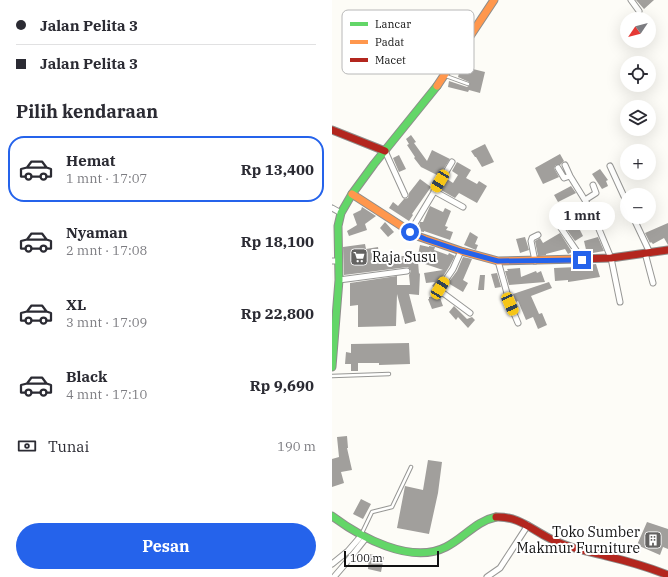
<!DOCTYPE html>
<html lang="id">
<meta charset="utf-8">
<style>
:root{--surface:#fff;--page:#f2f2f3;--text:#2b2b33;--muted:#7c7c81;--line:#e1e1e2;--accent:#2563eb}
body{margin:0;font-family:"IBM Plex Serif",serif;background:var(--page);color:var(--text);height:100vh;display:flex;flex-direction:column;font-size:15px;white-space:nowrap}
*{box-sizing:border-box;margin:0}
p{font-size:13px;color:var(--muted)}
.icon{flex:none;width:22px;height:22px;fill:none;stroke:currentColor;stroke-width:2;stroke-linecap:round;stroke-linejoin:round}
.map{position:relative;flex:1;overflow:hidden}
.panel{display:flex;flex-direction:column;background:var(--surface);width:332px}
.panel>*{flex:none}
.guide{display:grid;align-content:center;height:88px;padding:0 16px;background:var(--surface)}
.needle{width:26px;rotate:235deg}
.fabs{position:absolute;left:288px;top:12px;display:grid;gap:8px}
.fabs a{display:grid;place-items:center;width:36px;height:36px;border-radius:50%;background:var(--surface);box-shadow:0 4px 16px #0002;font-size:20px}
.scale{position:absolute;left:12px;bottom:10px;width:95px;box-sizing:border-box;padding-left:4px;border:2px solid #111;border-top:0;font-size:11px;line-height:14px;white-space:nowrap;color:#111;-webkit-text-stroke:3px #fff;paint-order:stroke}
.end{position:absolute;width:18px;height:18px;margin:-9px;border:5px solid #2563eb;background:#fff;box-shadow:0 0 0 2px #fff}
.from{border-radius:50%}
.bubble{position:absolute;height:28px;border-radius:14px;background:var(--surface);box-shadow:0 4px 16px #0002;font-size:13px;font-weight:800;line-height:28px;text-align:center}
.car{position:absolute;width:12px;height:24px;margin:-12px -6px;border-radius:5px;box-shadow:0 0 3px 1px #0007;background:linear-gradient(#f5c518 24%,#345 0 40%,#f5c518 0 76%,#345 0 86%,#f5c518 0)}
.guide b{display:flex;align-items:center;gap:14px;height:38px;font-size:15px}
.guide b+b{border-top:1px solid var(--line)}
.guide i{width:10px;height:10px;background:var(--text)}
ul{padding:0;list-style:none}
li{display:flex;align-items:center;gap:12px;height:66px;margin:0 8px 6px;padding:0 8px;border:2px solid transparent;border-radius:16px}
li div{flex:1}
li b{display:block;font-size:15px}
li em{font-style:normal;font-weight:800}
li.on{border-color:var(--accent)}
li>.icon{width:36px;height:36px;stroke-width:1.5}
h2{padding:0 16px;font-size:18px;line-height:48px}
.pay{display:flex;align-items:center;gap:10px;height:44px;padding:0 16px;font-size:15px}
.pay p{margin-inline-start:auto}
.action{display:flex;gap:8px;margin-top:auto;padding:8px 16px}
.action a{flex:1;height:46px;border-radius:24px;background:var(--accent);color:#fff;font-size:16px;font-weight:800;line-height:46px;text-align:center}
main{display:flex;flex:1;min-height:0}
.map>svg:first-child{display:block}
.building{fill:#a19f9c}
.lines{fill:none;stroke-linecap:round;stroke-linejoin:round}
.lane-casing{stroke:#979795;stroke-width:4.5}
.street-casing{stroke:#979795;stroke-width:7}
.fast-casing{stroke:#8e8d8b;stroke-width:9}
.slow-casing{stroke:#8e8d8b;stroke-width:9}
.jam-casing{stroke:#8e8d8b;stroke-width:9}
.lane{stroke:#fffffe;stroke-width:2.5}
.street{stroke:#fffffe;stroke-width:5}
.fast{stroke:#63d668;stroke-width:7}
.slow{stroke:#ff974d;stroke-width:7}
.jam{stroke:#b3261e;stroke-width:7}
.route{stroke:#2563eb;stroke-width:5}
.labels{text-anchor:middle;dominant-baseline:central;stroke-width:4;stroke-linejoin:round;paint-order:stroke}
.poi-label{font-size:14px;fill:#111;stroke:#fff;text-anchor:start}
.key{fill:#fff;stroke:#b8b8b8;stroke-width:1}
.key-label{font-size:11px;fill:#111}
</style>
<main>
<section class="panel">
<div class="guide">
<b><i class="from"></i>Jalan Pelita 3</b>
<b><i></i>Jalan Pelita 3</b>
</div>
<h2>Pilih kendaraan</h2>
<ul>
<li class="on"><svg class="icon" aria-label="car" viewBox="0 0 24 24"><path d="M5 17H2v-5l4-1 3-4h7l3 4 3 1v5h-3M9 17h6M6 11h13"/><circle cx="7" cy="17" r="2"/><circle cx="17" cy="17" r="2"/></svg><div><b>Hemat</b><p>1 mnt · 17:07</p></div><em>Rp 13,400</em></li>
<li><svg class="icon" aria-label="car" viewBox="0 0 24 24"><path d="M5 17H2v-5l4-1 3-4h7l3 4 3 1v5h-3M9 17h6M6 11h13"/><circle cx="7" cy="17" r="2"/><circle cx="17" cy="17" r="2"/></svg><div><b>Nyaman</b><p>2 mnt · 17:08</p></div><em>Rp 18,100</em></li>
<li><svg class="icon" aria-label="car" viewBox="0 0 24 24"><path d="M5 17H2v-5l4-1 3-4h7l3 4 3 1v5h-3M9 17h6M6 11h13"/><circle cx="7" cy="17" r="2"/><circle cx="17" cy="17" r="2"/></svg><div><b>XL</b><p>3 mnt · 17:09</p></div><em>Rp 22,800</em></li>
<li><svg class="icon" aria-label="car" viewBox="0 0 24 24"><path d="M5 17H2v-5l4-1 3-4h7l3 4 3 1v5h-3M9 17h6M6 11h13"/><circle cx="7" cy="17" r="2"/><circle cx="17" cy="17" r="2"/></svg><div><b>Black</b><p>4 mnt · 17:10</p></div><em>Rp 9,690</em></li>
</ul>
<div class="pay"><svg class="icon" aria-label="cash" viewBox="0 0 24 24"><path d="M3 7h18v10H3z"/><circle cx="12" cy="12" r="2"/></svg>Tunai<p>190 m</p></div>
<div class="action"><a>Pesan</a></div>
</section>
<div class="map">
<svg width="336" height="577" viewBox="0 0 336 577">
<rect width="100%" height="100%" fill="#fdfcf7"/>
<path class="building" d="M 304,0 L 322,0 L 312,9 Z
M 129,66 L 153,72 L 148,93 L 137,90 L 136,92 L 116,87 L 117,81 L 135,87 L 138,85 L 137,82 L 126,77 Z
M 79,135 L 84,142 L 82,143 L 95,161 L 100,150 L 118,159 L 107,176 L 89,167 L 82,158 L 83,157 L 75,145 L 77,144 L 74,139 Z
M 153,144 L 162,162 L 150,167 L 144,157 L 143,157 L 139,151 Z
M 228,154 L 232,161 L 228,165 L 224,165 L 222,168 L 227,177 L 211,184 L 203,168 Z
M 67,155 L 74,169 L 67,172 L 61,158 Z
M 125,162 L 139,170 L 134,178 L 145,184 L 147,181 L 155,186 L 145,203 L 127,193 L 123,198 L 109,190 L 115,179 L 121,183 L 126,175 L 120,171 Z
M 268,169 L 276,180 L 274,181 L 276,186 L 270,189 L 260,174 Z
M 88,179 L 99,187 L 80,214 L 81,215 L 77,221 L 57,208 L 61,202 L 66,206 L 72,199 L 76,198 L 77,193 Z
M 239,186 L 244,193 L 226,202 L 222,195 Z
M 241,204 L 242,206 L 234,212 L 237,217 L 230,221 L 223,211 Z
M 98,206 L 111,212 L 113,208 L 119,211 L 113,226 L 116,227 L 114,230 L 121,232 L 118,240 L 92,231 L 92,232 L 86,231 L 88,222 L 91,222 Z
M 30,207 L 44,216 L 33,224 L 35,230 L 17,236 L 15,231 L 25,225 L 21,214 L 29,210 Z
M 53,222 L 62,232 L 56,237 L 48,228 Z
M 336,223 L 336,245 L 332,238 L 321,244 L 319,242 L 318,243 L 313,233 Z
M 245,224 L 251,236 L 243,241 L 235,230 Z
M 138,232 L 146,237 L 143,244 L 146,245 L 144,250 L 132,245 Z
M 228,233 L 240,252 L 236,254 L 233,249 L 214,254 L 214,255 L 206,256 L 203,241 L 208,238 L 211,243 Z
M 193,237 L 197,250 L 188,253 L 184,239 Z
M 266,237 L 272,251 L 255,254 L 252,241 Z
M 33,244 L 34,249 L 46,247 L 47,255 L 56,254 L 57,257 L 86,255 L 88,245 L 97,247 L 97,246 L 103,247 L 102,250 L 116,255 L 117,253 L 123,256 L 117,267 L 104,288 L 100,286 L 103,282 L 94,283 L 92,273 L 111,270 L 90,263 L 90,261 L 89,262 L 86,261 L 87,274 L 88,273 L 87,295 L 77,294 L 84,321 L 73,324 L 65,294 L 64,326 L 26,327 L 26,305 L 18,306 L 18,283 L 65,276 L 65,285 L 78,285 L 77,275 L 79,271 L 76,267 L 12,275 L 11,247 Z
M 131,257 L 140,259 L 131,280 L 136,283 L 131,292 L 116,283 L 125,271 Z
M 264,264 L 268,277 L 243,281 L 236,282 L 236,280 L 223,281 L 222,268 L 245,267 L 245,266 Z
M 188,268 L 189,277 L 204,271 L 205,273 L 209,271 L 213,282 L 177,285 L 173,271 L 176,271 L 175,269 Z
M 165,273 L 169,287 L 163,288 L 159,274 Z
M 148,275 L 153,275 L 152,290 L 146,290 Z
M 217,282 L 220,288 L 199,296 L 207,314 L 210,313 L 215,325 L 206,329 L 201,317 L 194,320 L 186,301 L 184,302 L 181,294 Z
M 107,295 L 111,306 L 100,309 L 96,299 L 97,299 L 97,297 Z
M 122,306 L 135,319 L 140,317 L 143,320 L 136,328 L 126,317 L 124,320 L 117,312 Z
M 77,343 L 78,364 L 47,365 L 47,363 L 26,363 L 26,371 L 19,371 L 19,364 L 13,364 L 14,352 L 19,353 L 19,344 Z
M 15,436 L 16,448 L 15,448 L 20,470 L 9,472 L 12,483 L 0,487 L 0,459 L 7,457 L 5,437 Z
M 96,460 L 110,462 L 106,493 L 97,534 L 65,528 L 73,486 L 91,490 Z
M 29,499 L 39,504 L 31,519 L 21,514 Z
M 315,522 L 336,529 L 336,549 L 331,547 L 328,555 L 305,545 Z
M 37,554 L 52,557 L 49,572 L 36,569 Z"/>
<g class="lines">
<defs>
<path id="lane" d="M 114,76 L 136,84
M 0,376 L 57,374
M 29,535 L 40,512 L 60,507 L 79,467"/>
<path id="street" d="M 299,0 L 307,11
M 53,151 L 73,195
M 233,165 L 238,176 L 259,210 L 279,258 L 288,302
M 278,166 L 295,203
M 226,168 L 232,178 L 238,176
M 102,191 L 131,207
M 253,200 L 264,193 L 261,185
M 0,208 L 9,213
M 301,217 L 318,253
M 78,232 L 120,162
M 129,251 L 121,269 L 108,288 L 111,293 L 138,313
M 313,253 L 321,283
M 250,259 L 229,228 L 232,224 L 259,210
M 0,261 L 7,261
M 166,261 L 178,304 L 186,323
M 203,261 L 199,241 L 200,238 L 206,235
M 7,280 L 75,271
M 0,564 L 16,551 L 29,536
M 2,577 L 14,563 L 34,538
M 155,577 L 168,568 L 196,525"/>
<path id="fast" d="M 0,367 L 7,280 L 6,226 L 9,213 L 20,194 L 42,164 L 105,86
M 0,516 C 28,537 79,565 114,547 C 132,538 144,521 164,517"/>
<path id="slow" d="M 105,86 L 162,0
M 20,194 L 85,236 L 129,251 L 166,261 L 247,259"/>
<path id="jam" d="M 0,130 L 53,151
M 247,259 L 279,258 L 336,250
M 164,517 C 185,516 198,528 215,537 C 233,547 254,551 274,556 C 295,561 316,567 336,575"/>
</defs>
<use href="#lane" class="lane-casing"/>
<use href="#street" class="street-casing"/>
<use href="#fast" class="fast-casing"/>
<use href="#slow" class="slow-casing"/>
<use href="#jam" class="jam-casing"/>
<use href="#lane" class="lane"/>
<use href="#street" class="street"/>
<use href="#fast" class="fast"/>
<use href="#slow" class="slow"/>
<use href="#jam" class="jam"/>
</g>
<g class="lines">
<path class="route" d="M 78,232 L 93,239 L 129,251 L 166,261 L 250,260"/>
</g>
<defs>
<symbol id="supermarket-square" viewBox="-11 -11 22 22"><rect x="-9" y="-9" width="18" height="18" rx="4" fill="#646362" stroke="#fff"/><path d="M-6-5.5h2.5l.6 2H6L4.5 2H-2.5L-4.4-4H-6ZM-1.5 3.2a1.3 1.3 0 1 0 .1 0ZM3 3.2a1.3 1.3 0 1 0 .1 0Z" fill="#fff"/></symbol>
<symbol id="building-square" viewBox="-11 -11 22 22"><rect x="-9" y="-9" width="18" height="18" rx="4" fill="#646362" stroke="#fff"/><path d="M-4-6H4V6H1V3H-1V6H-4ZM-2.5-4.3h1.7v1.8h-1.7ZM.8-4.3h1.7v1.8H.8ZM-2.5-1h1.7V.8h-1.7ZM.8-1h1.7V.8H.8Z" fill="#fff"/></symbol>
</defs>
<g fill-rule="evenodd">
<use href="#supermarket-square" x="17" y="247" width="20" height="20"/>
<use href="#building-square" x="311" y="530" width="20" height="20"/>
</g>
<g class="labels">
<g class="poi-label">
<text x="40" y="257">Raja Susu</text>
<text x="308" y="532" text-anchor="end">Toko Sumber<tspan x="308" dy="16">Makmur Furniture</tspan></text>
</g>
</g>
<rect x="10" y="10" width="132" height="64" rx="6" class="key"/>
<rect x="18" y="22" width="18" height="4" fill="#63d668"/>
<rect x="18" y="40" width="18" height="4" fill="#ff974d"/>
<rect x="18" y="58" width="18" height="4" fill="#b3261e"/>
<g class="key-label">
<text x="43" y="28">Lancar</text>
<text x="43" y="46">Padat</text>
<text x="43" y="64">Macet</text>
</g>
</svg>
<div class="fabs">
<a><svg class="needle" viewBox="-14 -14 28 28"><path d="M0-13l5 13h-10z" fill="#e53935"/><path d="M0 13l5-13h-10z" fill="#7c7c81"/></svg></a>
<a><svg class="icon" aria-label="locate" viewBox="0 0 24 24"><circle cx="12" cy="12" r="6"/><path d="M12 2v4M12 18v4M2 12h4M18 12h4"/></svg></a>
<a><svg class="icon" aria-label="layers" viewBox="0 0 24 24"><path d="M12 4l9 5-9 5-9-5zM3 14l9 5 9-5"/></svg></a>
<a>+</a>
<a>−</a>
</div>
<div class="scale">100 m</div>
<i class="end from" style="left:78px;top:232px"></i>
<i class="end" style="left:250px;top:260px"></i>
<div class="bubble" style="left:217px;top:202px;width:66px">1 mnt</div>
<i class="car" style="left:108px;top:181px;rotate:211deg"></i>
<i class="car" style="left:108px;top:288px;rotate:32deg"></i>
<i class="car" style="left:178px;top:304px;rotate:156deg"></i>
</div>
</main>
